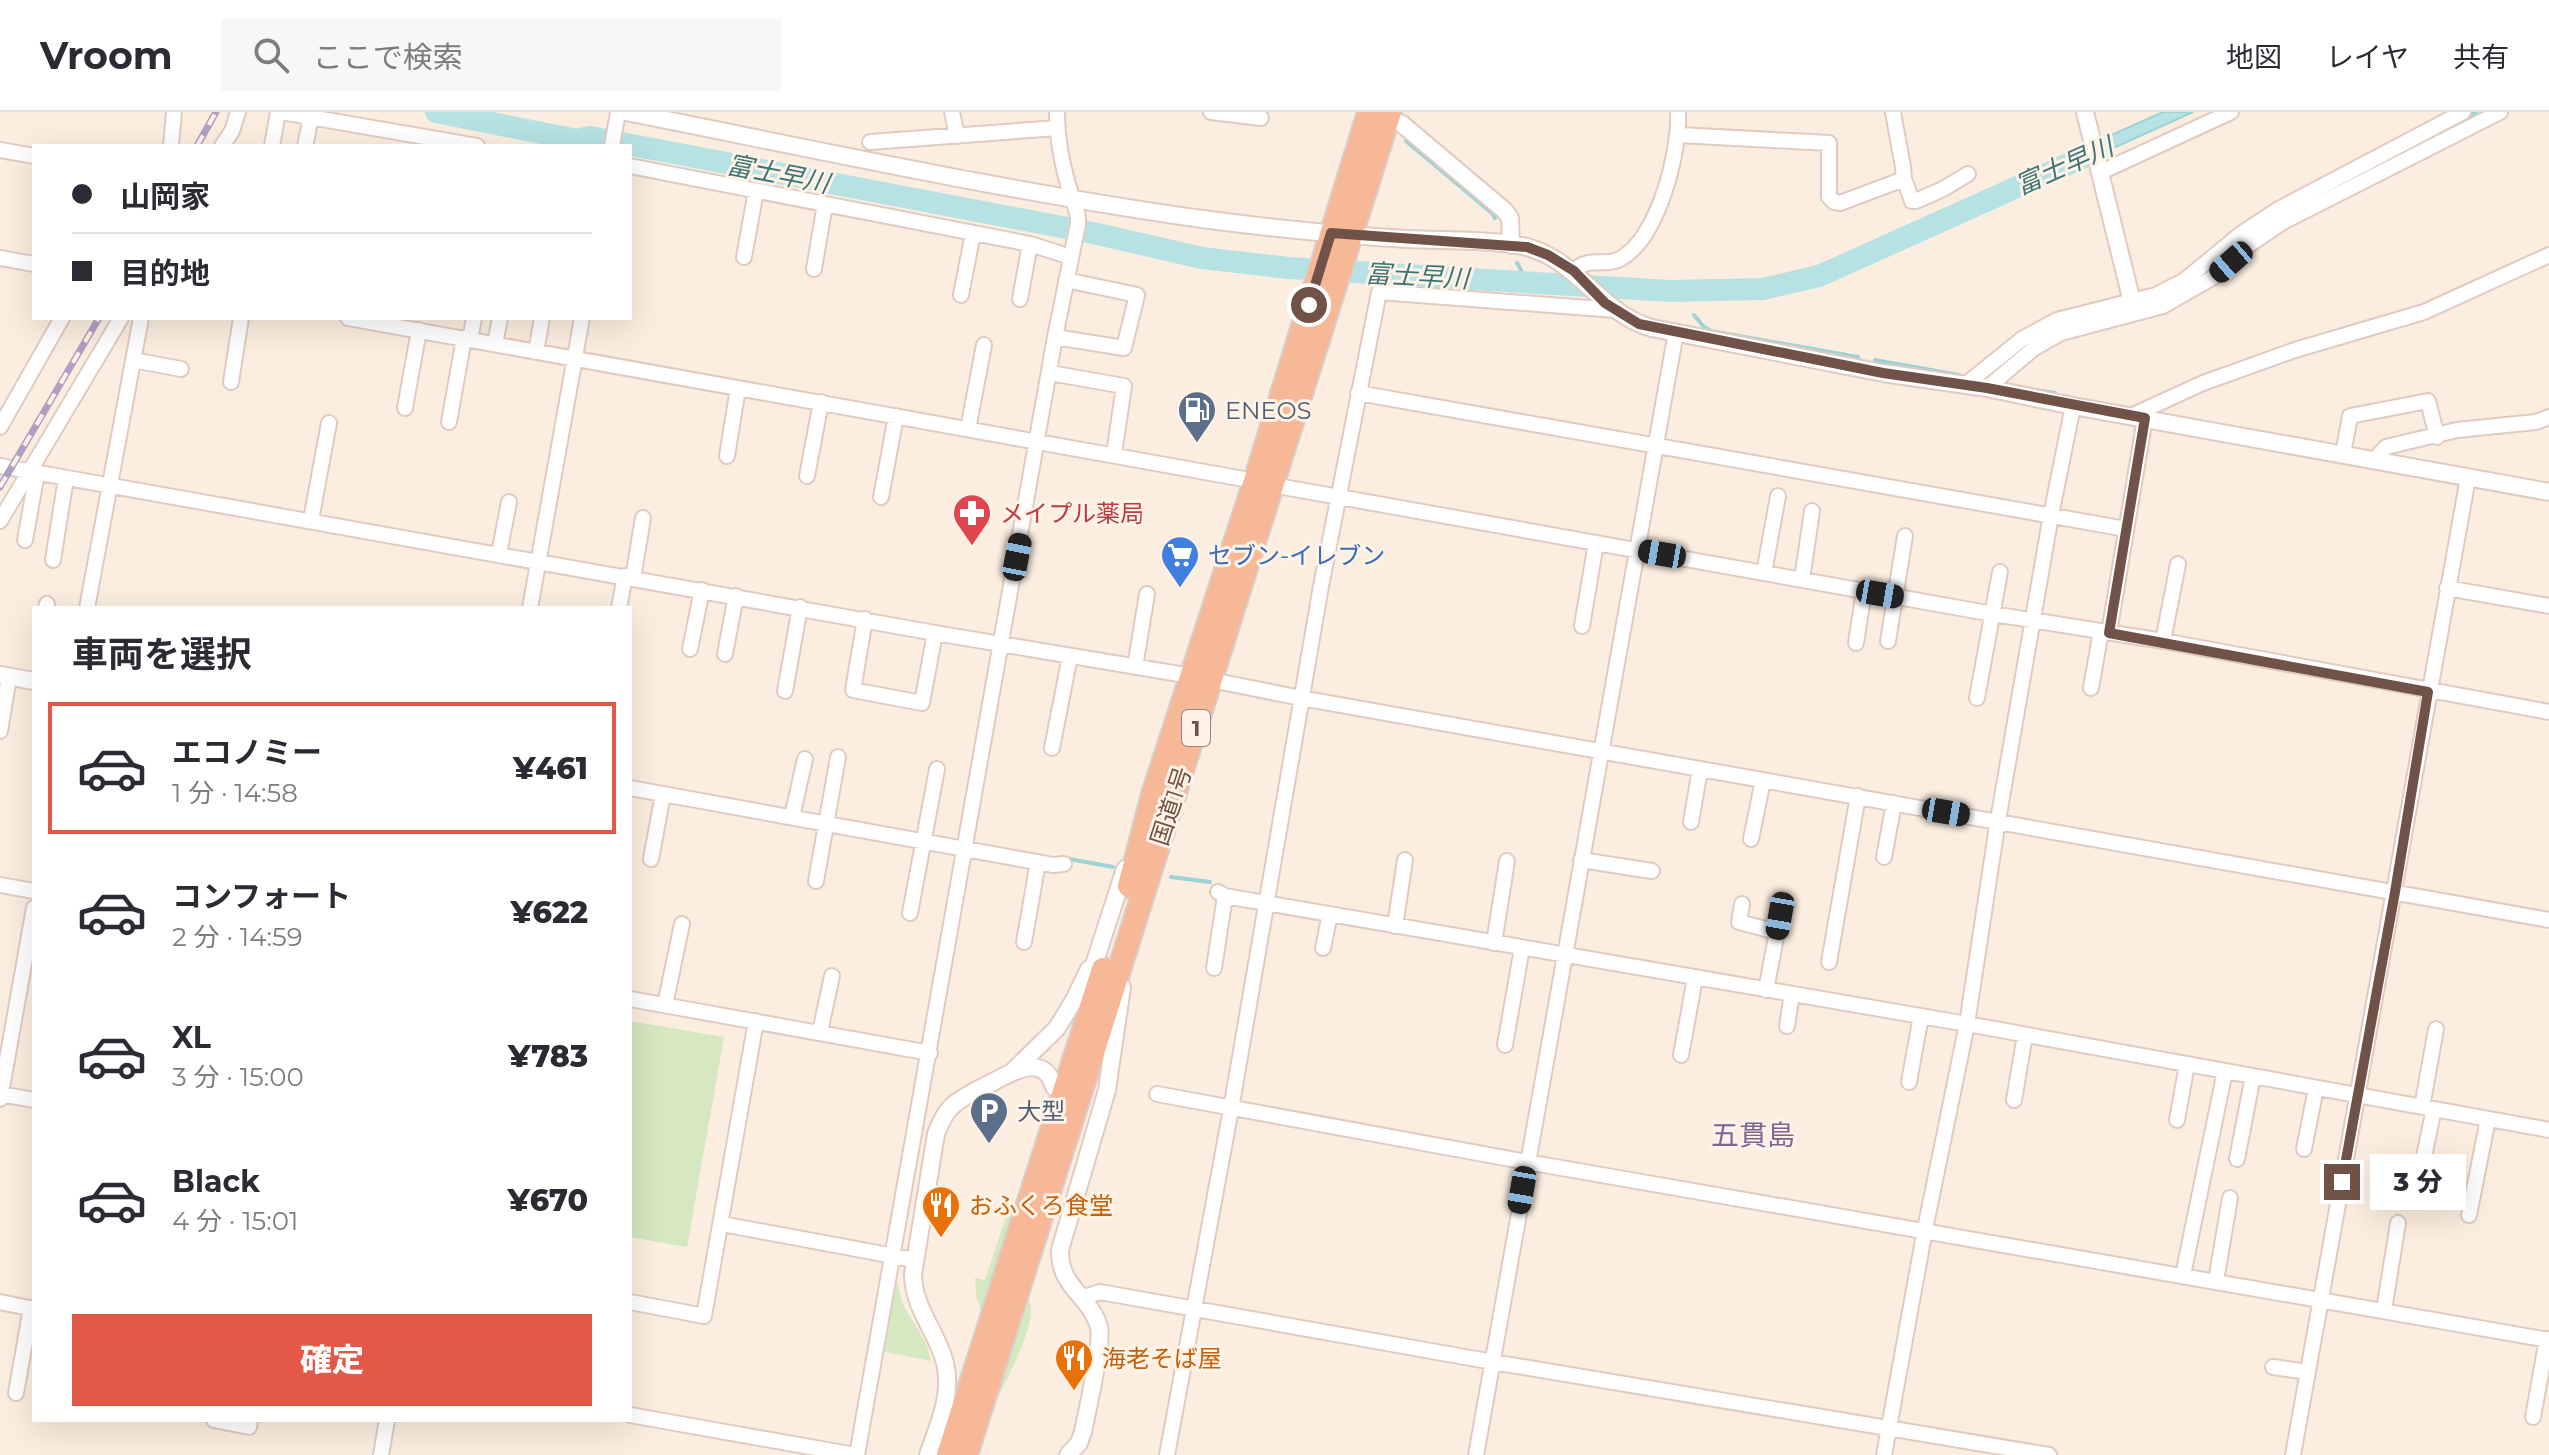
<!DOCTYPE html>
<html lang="ja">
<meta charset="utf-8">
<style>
:root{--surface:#fff;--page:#f7f7f7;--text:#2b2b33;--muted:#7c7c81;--line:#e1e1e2;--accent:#e35847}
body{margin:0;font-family:Montserrat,"Noto Sans JP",sans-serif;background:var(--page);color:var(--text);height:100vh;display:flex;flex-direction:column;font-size:30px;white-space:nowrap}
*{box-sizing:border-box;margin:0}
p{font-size:26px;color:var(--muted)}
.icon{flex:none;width:44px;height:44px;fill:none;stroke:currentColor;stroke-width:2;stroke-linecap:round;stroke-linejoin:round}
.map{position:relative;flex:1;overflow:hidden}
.panel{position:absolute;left:32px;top:494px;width:600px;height:816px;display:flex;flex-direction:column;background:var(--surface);border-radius:0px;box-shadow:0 8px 32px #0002}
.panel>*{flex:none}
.guide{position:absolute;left:32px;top:32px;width:600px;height:176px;border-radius:0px;box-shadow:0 8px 32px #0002;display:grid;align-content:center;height:176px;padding:0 40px;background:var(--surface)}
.end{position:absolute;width:36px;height:36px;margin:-18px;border:10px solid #715248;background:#fff;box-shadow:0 0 0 4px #fff}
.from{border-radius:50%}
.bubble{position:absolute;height:56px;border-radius:0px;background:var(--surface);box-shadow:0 8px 32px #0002;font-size:26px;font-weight:800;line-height:56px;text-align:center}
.car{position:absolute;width:24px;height:48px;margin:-24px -12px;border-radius:10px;box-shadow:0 0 6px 2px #0007;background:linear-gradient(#222 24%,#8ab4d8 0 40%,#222 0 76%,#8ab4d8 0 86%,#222 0)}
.guide b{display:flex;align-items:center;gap:28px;height:76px;font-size:30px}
.guide b+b{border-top:2px solid var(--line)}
.guide i{width:20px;height:20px;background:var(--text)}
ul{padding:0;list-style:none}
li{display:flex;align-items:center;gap:24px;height:132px;margin:0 16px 12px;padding:0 24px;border:4px solid transparent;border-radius:0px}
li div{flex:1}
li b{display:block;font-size:30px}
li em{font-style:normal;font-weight:800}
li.selected{border-color:var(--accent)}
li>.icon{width:72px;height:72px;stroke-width:1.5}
h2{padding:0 40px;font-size:36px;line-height:96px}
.cta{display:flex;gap:16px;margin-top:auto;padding:16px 40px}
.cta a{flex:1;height:92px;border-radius:0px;background:var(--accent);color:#fff;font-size:32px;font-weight:800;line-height:92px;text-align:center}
header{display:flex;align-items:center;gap:48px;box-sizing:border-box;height:112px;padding:0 40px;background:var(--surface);border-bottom:2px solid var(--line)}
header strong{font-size:38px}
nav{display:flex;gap:44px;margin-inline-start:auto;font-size:28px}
.search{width:560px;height:72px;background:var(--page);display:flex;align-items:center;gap:20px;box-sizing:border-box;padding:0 28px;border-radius:0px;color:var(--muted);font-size:30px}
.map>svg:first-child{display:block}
.green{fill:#d5e8c0}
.water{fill:#b6e2e4;stroke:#9cd3d5;stroke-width:2}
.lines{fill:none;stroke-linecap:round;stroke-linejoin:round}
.stream{stroke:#9cd3d5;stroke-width:4}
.river{stroke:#b6e2e4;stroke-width:22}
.minor-casing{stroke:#e1cbc0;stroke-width:18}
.tertiary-casing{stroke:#e1cbc0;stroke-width:20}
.trunk-casing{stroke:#d7cfcc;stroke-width:26}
.minor{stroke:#fff;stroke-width:14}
.tertiary{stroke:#fff;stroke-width:16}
.trunk{stroke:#f7b898;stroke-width:22}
.rail-casing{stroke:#afa0c3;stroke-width:7}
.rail{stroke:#fff2e6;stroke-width:4;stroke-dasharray:12;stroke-linecap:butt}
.route{stroke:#715248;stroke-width:10}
.labels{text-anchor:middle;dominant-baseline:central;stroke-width:6;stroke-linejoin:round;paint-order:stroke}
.shield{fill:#fff2e6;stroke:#9c8277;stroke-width:2}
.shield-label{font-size:22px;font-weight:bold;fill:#715248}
.service-label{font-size:24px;fill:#4e5e75;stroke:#fff2e6;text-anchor:start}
.health-label{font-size:24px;fill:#be3a42;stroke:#fff2e6;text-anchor:start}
.shop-label{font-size:24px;fill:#366cbe;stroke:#fff2e6;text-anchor:start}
.street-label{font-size:24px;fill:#715248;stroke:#fff2e6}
.food-label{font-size:24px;fill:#c56008;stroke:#fff2e6;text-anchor:start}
.water-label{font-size:26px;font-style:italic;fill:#3d7477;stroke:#fff2e6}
.quarter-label{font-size:28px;fill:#7e6495;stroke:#fff2e6}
</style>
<header>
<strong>Vroom</strong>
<div class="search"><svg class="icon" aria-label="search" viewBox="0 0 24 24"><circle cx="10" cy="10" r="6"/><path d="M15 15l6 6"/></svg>ここで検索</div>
<nav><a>地図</a><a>レイヤ</a><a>共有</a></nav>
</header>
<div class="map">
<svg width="2549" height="1343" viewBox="0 0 2549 1343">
<rect width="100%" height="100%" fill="#fbeee0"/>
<path class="green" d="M 630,909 L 724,925 L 687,1135 L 630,1125 Z
M 1008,1098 L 1013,1099 L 986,1188 L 981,1198 L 976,1183 L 975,1166 L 985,1168 Z
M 896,1164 L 902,1191 L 926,1231 L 931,1249 L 881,1239 L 894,1165 Z
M 1026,1185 C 1045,1202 1002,1274 993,1296 C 989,1307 986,1320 982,1332 L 977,1331 Z"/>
<path class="water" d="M 2163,0 L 2193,0 L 2078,52 L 2075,39 Z"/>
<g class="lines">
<path class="stream" d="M 2464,6 L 2476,0
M 1406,29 L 1493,102 L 1495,106
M 1517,151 L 1527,169
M 2201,165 L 2231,139
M 1694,203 L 1703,214 L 1711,219 L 1858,245
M 1875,248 L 1959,263
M 2029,277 L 2055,281
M 1069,747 L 1113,755
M 1171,765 L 1210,770"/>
<path class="river" d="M 436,0 L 577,28 L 590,25 L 1093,121 L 1202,146 L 1289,156 L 1671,179 L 1763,177 L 1819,164 L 2104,36"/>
<defs>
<path id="minor" d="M 281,0 L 477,34
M 952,0 L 957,24
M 1211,0 L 1261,6
M 1893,0 L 1903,55 L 1904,67 L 1912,89 L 1916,89 L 1943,77 L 1968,62
M 1679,23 L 1829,31 L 1829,85 L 1834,90 L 1840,91 L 1904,67
M 870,30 L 1057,16
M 171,34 L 174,0
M 222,34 L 232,19 L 238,0
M 272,34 L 278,0
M 305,34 L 311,5
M 612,34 L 618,0
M 0,38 L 34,44
M 630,54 L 1030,132 L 1071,145
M 2101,60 L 2231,0
M 744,145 L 756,79
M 0,146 L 34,152
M 814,157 L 825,92
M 1574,159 C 1587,144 1605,155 1620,147 C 1658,127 1680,40 1678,0
M 961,183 L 973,121
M 1020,187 L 1030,132
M 348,206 L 1255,369
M 1055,225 L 1124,236 L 1137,183 L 1066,168
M 470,228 L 474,206
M 495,232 L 500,206
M 536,240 L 542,206
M 133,248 L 181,257
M 1050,261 L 1124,274 L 1114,342
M 231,270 L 241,206
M 1965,273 L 2022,227 L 2057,208 L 2156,183 L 2185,168 L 2242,121 L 2277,98 L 2463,0
M 1987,276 L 2033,237 L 2061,221 L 2163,194 L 2212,166 L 2249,133 L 2283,110 L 2500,0
M 1358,281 L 2126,417
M 405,296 L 419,218
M 2131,304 L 2203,271 L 2295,238 L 2424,200 L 2549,143
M 449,310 L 464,226
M 0,315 L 62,206
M 968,317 L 984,233
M 2343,342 L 2350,304 L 2428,289 L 2437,325
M 727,344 L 738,276
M 2374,348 L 2386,335 L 2457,318 L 2536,310 L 2549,305
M 0,354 L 935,521 L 1191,564 L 1301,586 L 2549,808
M 807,364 L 821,290
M 1272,373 L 1993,502 L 2163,529 L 2549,600
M 881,385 L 896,304
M 311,408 L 329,311
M 0,409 L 121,206
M 25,428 L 37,361
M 499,442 L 509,390
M 53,448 L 66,366
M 1764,461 L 1778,384
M 633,466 L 643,406
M 1802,467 L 1812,399
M 2447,476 L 2549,494
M 46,496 L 47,492
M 87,496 L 141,206
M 530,496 L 582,206
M 619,496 L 625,464
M 865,507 L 853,578 L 922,591 L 935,521
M 1582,514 L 1596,431
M 2109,521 L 2145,306
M 1888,529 L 1905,424
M 2163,529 L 2178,452
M 1856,531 L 1864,479
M 690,537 L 702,478
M 725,542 L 736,484
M 1135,555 L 1147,482
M 2091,576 L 2101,519
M 785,579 L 800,495
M 1977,586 L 2000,460
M 0,619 L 9,565
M 1052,636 L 1070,544
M 630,676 L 1053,753 L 1064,752
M 792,705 L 805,647
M 1691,710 L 1700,657
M 1751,727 L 1763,668
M 1884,745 L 1894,691
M 651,747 L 663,682
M 1581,748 L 1652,759
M 816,769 L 838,645
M 0,773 L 34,779
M 1218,780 L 1225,784 L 1967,912 L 2549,1018
M 1742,792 L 1739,810 L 1777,820
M 910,801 L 937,657
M 1395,814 L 1405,748
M 1024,830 L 1038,750
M 1494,831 L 1507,749
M 1323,836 L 1330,802
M 1829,850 L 1858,684
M 1214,856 L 1225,784
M 1766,878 L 1783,788
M 630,887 L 930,941
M 665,893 L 682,812
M 1787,914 L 1792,882
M 820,920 L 832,864
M 1505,933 L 1522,836
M 1681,943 L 1695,866
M 1909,970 L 1921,904
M 0,982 L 34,988
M 1157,982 L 1527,1050 L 2549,1228
M 0,987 L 34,796
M 2014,988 L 2025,923
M 2422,995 L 2436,917
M 2177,1008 L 2187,952
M 2304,1037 L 2316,976
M 2237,1047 L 2253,964
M 2418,1073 L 2434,997
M 2469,1103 L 2488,1007
M 722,1112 L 915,1148
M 2183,1163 L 2225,959
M 2216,1169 L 2230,1086
M 1081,1186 L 1100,1180 L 1493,1250 L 2049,1343
M 0,1190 L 34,1197
M 630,1190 L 704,1204 L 756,909
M 2384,1198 L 2398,1111
M 2273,1255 L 2308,1260
M 16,1281 L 31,1196
M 630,1303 L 855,1343
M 2533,1305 L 2547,1227
M 214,1308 L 249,1315 L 250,1308
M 381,1343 L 387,1308
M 857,1343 L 1055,225 L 1078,112 C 1079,99 1074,94 1071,82 C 1063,57 1057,26 1057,0
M 1167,1343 L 1231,997 L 1321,474 L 1379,180 L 1615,198
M 1476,1343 L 1676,220
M 1884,1343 L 1925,1117 L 1967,912 L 1998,708 L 2051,403 L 2073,294
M 2293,1343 L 2468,366"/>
<path id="tertiary" d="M 626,0 C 818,38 1009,80 1202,107 C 1270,116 1339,123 1407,127 C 1442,129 1495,127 1527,135 C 1579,149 1601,202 1652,216 L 1883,261 L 1987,276 L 2073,294 L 2549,380
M 2085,0 L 2132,190
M 1388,6 L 1402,12 L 1505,99 L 1510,106 L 1511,133
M 0,563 L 34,569
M 1089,868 L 1125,757
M 1013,959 L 1057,916 L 1074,888 L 1089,857
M 928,1343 C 938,1314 953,1282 945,1251 C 937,1219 913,1196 913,1162 L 936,1022 C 940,1011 944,1002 952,994 C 963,984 977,978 991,971 C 1012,960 1044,940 1054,975
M 1068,1343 L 1079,1331 L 1083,1320 C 1087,1298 1103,1233 1099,1215 C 1090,1183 1059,1176 1060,1138 L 1107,978 L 1122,875"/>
<path id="trunk" d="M 1129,774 L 1153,682 L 1255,369 L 1369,0
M 948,1343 L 1103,857
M 966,1343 L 1390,0"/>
</defs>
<use href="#minor" class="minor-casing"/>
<use href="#tertiary" class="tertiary-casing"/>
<use href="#trunk" class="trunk-casing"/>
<use href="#minor" class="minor"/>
<use href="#tertiary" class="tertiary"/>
<use href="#trunk" class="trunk"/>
<defs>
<path id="rail" d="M 197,34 L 216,0
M 0,375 L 99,206"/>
</defs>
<use href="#rail" class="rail-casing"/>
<use href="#rail" class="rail"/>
</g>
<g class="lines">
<path class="route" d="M 1309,193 L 1331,121 L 1527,135 L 1548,143 L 1574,159 L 1605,191 L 1639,212 L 1883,261 L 1987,276 L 2145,306 L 2109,521 L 2428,580 L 2395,780 L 2342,1070"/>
</g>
<defs>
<symbol id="fuel-pin" viewBox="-11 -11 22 30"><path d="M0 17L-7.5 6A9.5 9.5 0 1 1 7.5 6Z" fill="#5c6f8a" stroke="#fff2e6"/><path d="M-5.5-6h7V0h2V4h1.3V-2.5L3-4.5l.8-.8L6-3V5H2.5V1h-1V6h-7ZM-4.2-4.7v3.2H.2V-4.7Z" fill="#fff"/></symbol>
<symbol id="pharmacy-pin" viewBox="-11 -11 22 30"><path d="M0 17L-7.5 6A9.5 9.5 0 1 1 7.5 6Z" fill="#e0444e" stroke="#fff2e6"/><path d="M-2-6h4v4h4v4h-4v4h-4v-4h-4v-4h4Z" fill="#fff"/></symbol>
<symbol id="supermarket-pin" viewBox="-11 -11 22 30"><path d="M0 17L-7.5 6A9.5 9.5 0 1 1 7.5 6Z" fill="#3f7fe0" stroke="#fff2e6"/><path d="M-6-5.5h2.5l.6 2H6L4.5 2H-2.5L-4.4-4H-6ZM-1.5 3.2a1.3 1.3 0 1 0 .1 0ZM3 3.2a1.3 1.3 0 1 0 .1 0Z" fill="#fff"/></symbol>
<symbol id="parking-pin" viewBox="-11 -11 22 30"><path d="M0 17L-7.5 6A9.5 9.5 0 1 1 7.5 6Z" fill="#5c6f8a" stroke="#fff2e6"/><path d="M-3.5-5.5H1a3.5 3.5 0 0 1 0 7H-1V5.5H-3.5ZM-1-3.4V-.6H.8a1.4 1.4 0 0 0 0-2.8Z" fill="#fff"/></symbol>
<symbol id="restaurant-pin" viewBox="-11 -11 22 30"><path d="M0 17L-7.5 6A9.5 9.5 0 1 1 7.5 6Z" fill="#e8710a" stroke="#fff2e6"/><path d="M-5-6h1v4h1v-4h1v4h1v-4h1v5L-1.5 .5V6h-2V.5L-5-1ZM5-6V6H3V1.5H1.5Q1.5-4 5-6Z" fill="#fff"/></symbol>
</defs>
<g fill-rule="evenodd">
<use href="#fuel-pin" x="1175" y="276" width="44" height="60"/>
<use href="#pharmacy-pin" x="950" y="379" width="44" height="60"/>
<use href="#supermarket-pin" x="1158" y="421" width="44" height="60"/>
<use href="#parking-pin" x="967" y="977" width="44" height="60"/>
<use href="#restaurant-pin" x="919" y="1071" width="44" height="60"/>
<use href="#restaurant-pin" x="1052" y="1224" width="44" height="60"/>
</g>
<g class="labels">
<rect class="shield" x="1182" y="598" width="28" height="36" rx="6"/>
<g class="shield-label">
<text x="1196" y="616">1</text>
</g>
<g class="service-label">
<text x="1225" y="298">ENEOS</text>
<text x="1017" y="999">大型</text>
</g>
<g class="health-label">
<text x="1000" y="401">メイプル薬局</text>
</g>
<g class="shop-label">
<text x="1208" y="443">セブン-イレブン</text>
</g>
<g class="street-label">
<text transform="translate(1171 694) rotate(-72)">国道1号</text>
</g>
<g class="food-label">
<text x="969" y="1093">おふくろ食堂</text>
<text x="1102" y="1246">海老そば屋</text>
</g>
<g class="water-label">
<text transform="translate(2064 54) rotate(-24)">富士早川</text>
<text transform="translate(778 62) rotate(11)">富士早川</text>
<text transform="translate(1417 164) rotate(3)">富士早川</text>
</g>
<g class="quarter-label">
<text x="1753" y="1023">五貫島</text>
</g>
</g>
</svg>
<i class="end from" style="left:1309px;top:193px"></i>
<i class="end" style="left:2342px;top:1070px"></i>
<div class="bubble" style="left:2370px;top:1042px;width:96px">3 分</div>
<i class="car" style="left:2231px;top:150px;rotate:229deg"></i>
<i class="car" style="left:1662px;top:442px;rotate:280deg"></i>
<i class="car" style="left:1017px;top:445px;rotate:11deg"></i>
<i class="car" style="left:1880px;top:482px;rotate:100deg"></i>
<i class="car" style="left:1946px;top:700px;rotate:100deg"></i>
<i class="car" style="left:1780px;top:804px;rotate:190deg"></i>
<i class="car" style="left:1522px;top:1078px;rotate:190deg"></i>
<div class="guide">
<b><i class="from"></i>山岡家</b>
<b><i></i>目的地</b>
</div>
<section class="panel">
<h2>車両を選択</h2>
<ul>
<li class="selected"><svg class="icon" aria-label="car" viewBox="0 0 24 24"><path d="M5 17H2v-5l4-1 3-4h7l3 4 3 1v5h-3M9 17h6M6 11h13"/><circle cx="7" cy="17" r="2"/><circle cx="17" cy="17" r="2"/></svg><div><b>エコノミー</b><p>1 分 · 14:58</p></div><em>¥461</em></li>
<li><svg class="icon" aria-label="car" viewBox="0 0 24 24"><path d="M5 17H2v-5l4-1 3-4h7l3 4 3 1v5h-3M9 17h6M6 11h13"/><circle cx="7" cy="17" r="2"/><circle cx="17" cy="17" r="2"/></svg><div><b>コンフォート</b><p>2 分 · 14:59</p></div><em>¥622</em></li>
<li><svg class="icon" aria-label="car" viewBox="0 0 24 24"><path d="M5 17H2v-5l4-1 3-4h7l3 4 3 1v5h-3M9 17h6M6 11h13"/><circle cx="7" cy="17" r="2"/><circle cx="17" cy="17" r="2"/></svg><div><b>XL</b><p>3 分 · 15:00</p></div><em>¥783</em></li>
<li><svg class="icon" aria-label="car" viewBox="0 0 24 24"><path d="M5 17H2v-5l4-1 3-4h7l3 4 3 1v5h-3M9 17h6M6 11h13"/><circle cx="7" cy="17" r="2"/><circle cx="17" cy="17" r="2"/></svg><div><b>Black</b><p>4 分 · 15:01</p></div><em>¥670</em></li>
</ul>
<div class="cta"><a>確定</a></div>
</section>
</div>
